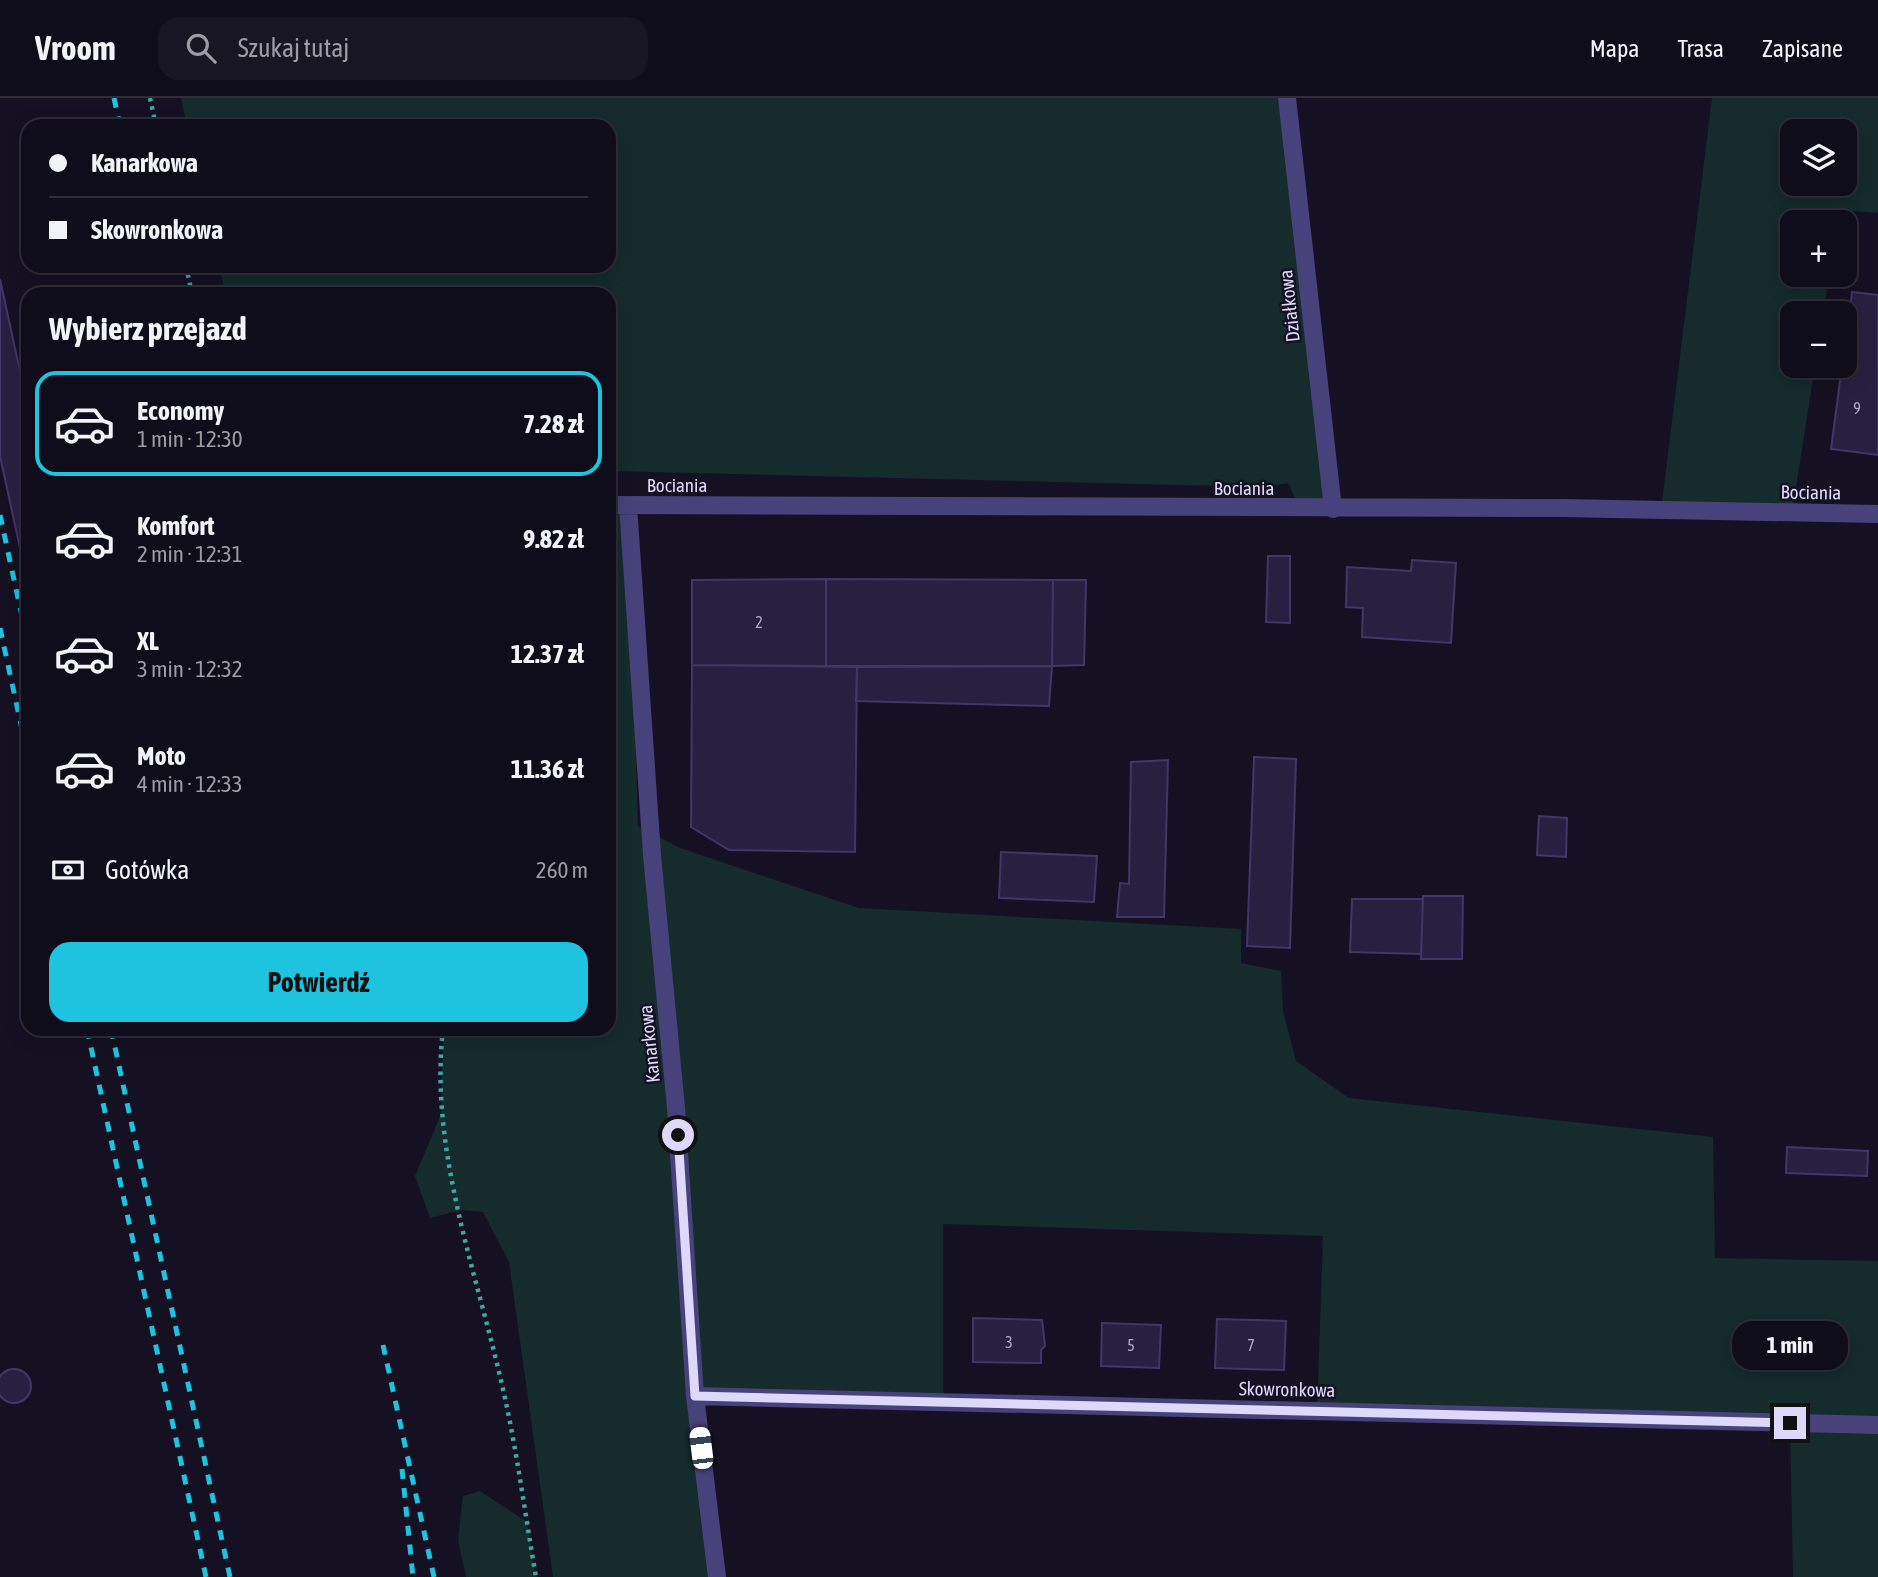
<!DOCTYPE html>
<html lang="pl">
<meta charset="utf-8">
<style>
:root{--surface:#100d1a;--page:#191623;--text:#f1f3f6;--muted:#9c9ca2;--line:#302d39;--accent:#1ec3e0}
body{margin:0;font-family:"Asap Condensed",sans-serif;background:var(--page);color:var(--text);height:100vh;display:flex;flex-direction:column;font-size:26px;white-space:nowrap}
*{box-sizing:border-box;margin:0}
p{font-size:23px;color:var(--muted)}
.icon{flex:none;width:38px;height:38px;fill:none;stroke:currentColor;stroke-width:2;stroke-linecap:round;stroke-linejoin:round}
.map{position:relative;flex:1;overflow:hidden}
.side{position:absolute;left:21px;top:189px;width:595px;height:749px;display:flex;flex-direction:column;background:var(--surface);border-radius:21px;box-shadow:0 4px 18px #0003,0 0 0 2px var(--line)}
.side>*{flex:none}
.guide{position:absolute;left:21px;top:21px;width:595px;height:154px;border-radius:21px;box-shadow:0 4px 18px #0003,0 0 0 2px var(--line);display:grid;align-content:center;height:154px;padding:0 28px;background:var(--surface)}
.fabs{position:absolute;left:1780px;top:21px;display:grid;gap:14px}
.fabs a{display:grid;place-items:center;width:77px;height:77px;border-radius:14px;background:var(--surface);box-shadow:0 4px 18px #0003,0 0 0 2px var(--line);font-size:35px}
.end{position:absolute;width:32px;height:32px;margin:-16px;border:9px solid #ded8fa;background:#111;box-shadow:0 0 0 4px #111}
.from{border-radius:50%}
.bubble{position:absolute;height:49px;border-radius:21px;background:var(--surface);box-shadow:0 4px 18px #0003,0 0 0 2px var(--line);font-size:23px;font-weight:700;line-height:49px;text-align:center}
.car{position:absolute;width:21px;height:42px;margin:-21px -10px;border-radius:9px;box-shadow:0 0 5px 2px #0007;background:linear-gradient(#fff 24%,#345 0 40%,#fff 0 76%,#345 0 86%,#fff 0)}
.guide b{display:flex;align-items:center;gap:24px;height:66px;font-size:26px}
.guide b+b{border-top:2px solid var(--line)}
.guide i{width:18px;height:18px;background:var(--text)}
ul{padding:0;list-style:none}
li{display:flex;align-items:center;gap:21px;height:105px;margin:0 14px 10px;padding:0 14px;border:4px solid transparent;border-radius:21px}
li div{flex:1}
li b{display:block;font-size:26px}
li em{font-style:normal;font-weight:700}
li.active{border-color:var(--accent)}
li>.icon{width:63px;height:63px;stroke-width:1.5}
h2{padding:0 28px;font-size:32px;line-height:84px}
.pay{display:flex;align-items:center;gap:18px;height:77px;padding:0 28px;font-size:26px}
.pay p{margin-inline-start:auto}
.action{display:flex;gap:14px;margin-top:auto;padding:14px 28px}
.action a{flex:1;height:80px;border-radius:21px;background:var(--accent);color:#111;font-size:28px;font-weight:700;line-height:80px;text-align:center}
header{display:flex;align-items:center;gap:42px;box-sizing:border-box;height:98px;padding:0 35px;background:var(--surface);border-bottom:2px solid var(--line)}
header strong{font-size:33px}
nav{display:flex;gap:38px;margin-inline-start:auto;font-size:24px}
.search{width:490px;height:63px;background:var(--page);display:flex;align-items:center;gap:18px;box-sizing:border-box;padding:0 24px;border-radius:21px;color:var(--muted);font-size:26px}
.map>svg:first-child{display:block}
.green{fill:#152b2c;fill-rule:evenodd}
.building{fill:#282041;stroke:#42356a;stroke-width:2}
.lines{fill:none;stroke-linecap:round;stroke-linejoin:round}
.path{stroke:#3fa7a6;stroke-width:4.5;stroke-dasharray:3.5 5;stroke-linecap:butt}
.minor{stroke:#48427c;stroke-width:18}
.rail{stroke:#1ec3e0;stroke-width:5;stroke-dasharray:10 9;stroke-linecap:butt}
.route{stroke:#ded8fa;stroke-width:9}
.labels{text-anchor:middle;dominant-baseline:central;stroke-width:5;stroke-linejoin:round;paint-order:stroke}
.number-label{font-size:16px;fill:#b0aacc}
.street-label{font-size:19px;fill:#ded8fa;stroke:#151123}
</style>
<header>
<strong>Vroom</strong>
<div class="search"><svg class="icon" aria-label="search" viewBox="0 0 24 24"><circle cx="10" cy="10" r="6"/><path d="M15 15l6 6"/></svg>Szukaj tutaj</div>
<nav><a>Mapa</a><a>Trasa</a><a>Zapisane</a></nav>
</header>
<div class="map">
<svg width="1878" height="1479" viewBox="0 0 1878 1479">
<rect width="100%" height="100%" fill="#151123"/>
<path class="green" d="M 181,0 L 1287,0 L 1333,411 L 1300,411 L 1288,385 L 1264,389 L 609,373 L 609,196 L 226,196 L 219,168 L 609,168 L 609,28 L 187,28 Z
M 1712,0 L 1878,0 L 1878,115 L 1840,112 L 1837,124 L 1792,124 L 1792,177 L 1829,177 L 1823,215 L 1792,215 L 1792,268 L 1815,268 L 1792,415 L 1661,412 ZM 1792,33 L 1844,33 L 1844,86 L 1792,86 Z
M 609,407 L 628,408 L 638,728 L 680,750 L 859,810 L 1241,831 L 1241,865 L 1281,873 L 1283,913 L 1296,963 L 1349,1000 L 1713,1039 L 1715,1160 L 1878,1163 L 1878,1479 L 1793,1479 L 1790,1325 L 1317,1313 L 1323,1138 L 943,1126 L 943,1304 L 695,1298 L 717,1479 L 553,1479 L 509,1164 L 483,1114 L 461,1112 L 430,1120 L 415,1078 L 441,1016 L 443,931 L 609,931 Z
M 480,1393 L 527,1424 L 536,1479 L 466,1479 L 458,1442 L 463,1398 Z"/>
<path class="building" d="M 0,181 L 28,310 L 28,487 L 0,358 Z
M 1852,194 L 1878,197 L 1878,357 L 1831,351 L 1842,268 L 1844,268 Z
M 1268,458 L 1290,458 L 1290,525 L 1266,524 Z
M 1412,462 L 1456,465 L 1451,545 L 1362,539 L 1363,510 L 1346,509 L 1347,469 L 1411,473 Z
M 826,481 L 1053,482 L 1052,568 L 826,568 Z
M 826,481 L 826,568 L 692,567 L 692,482 Z
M 1053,482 L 1086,482 L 1084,567 L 1052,568 Z
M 692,567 L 857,569 L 855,754 L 729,752 L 691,729 Z
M 1052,568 L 1049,608 L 856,603 L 857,569 Z
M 1254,659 L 1296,661 L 1290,850 L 1247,848 Z
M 1168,662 L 1164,819 L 1117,819 L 1120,785 L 1129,786 L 1131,664 Z
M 1539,718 L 1567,720 L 1566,759 L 1537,757 Z
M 1001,754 L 1097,758 L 1094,804 L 999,800 Z
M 1423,798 L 1463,798 L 1462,861 L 1421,861 Z
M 1352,801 L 1423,801 L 1421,856 L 1350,854 Z
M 1787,1049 L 1868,1053 L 1867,1078 L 1786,1075 Z
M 973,1220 L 1042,1222 L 1045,1248 L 1041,1252 L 1041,1265 L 973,1264 Z
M 1217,1221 L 1286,1223 L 1284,1272 L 1215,1270 Z
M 1102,1225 L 1161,1227 L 1159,1270 L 1101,1268 Z
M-3 1288a17 17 0 1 1 34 0a17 17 0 1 1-34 0Z"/>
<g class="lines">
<path class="path" d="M 150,0 L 156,28
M 186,168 L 192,196
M 443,931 C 429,1051 477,1175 503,1291 C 517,1353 525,1416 536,1479"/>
<path class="minor" d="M 1287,0 L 1333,411
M 609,407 L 1563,410 L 1878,416
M 628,408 L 652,757 L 676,1010 L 695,1298 L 717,1479
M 695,1298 L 1878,1327"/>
<path class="rail" d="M 114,0 L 120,28
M 0,417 L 28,546
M 0,530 L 28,659
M 87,931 L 206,1479
M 111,931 L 230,1479
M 383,1247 L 434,1479
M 402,1371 L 413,1479"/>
</g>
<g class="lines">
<path class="route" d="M 678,1037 L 695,1298 L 1790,1325"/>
</g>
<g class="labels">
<g class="number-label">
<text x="1857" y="310">9</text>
<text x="759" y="524">2</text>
<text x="1009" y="1244">3</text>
<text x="1131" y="1247">5</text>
<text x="1251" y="1247">7</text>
</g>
<g class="street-label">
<text transform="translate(1289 208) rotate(-96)">Działkowa</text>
<text x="677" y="387">Bociania</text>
<text x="1244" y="390">Bociania</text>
<text transform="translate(1811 394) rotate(1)">Bociania</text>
<text transform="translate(649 946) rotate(-96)">Kanarkowa</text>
<text transform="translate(1287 1291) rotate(1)">Skowronkowa</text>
</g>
</g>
</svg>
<div class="fabs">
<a><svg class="icon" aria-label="layers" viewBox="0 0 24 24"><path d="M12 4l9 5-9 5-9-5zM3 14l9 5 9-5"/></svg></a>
<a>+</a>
<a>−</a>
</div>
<i class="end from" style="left:678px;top:1037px"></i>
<i class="end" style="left:1790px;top:1325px"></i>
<div class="bubble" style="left:1732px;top:1223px;width:116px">1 min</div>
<i class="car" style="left:701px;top:1350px;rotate:353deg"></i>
<div class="guide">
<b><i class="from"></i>Kanarkowa</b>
<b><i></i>Skowronkowa</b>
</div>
<section class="side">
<h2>Wybierz przejazd</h2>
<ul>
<li class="active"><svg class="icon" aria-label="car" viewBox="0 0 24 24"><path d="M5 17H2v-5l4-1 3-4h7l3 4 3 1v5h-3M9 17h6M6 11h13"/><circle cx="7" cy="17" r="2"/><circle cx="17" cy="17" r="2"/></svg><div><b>Economy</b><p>1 min · 12:30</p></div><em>7.28 zł</em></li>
<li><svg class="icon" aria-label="car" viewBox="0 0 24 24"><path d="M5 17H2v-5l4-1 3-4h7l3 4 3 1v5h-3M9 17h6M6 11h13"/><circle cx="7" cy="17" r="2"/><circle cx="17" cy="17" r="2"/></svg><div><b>Komfort</b><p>2 min · 12:31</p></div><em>9.82 zł</em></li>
<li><svg class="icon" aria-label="car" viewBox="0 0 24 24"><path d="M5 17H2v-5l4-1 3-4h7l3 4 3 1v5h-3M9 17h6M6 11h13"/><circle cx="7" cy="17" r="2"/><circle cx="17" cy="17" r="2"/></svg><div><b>XL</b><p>3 min · 12:32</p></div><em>12.37 zł</em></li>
<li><svg class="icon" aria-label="car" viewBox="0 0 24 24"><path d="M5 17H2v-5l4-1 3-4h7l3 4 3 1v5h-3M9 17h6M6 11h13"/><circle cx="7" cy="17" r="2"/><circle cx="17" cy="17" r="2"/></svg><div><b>Moto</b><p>4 min · 12:33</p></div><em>11.36 zł</em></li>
</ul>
<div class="pay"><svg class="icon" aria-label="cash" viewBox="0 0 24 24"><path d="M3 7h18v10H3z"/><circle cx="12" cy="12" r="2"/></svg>Gotówka<p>260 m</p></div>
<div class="action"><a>Potwierdź</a></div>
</section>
</div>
